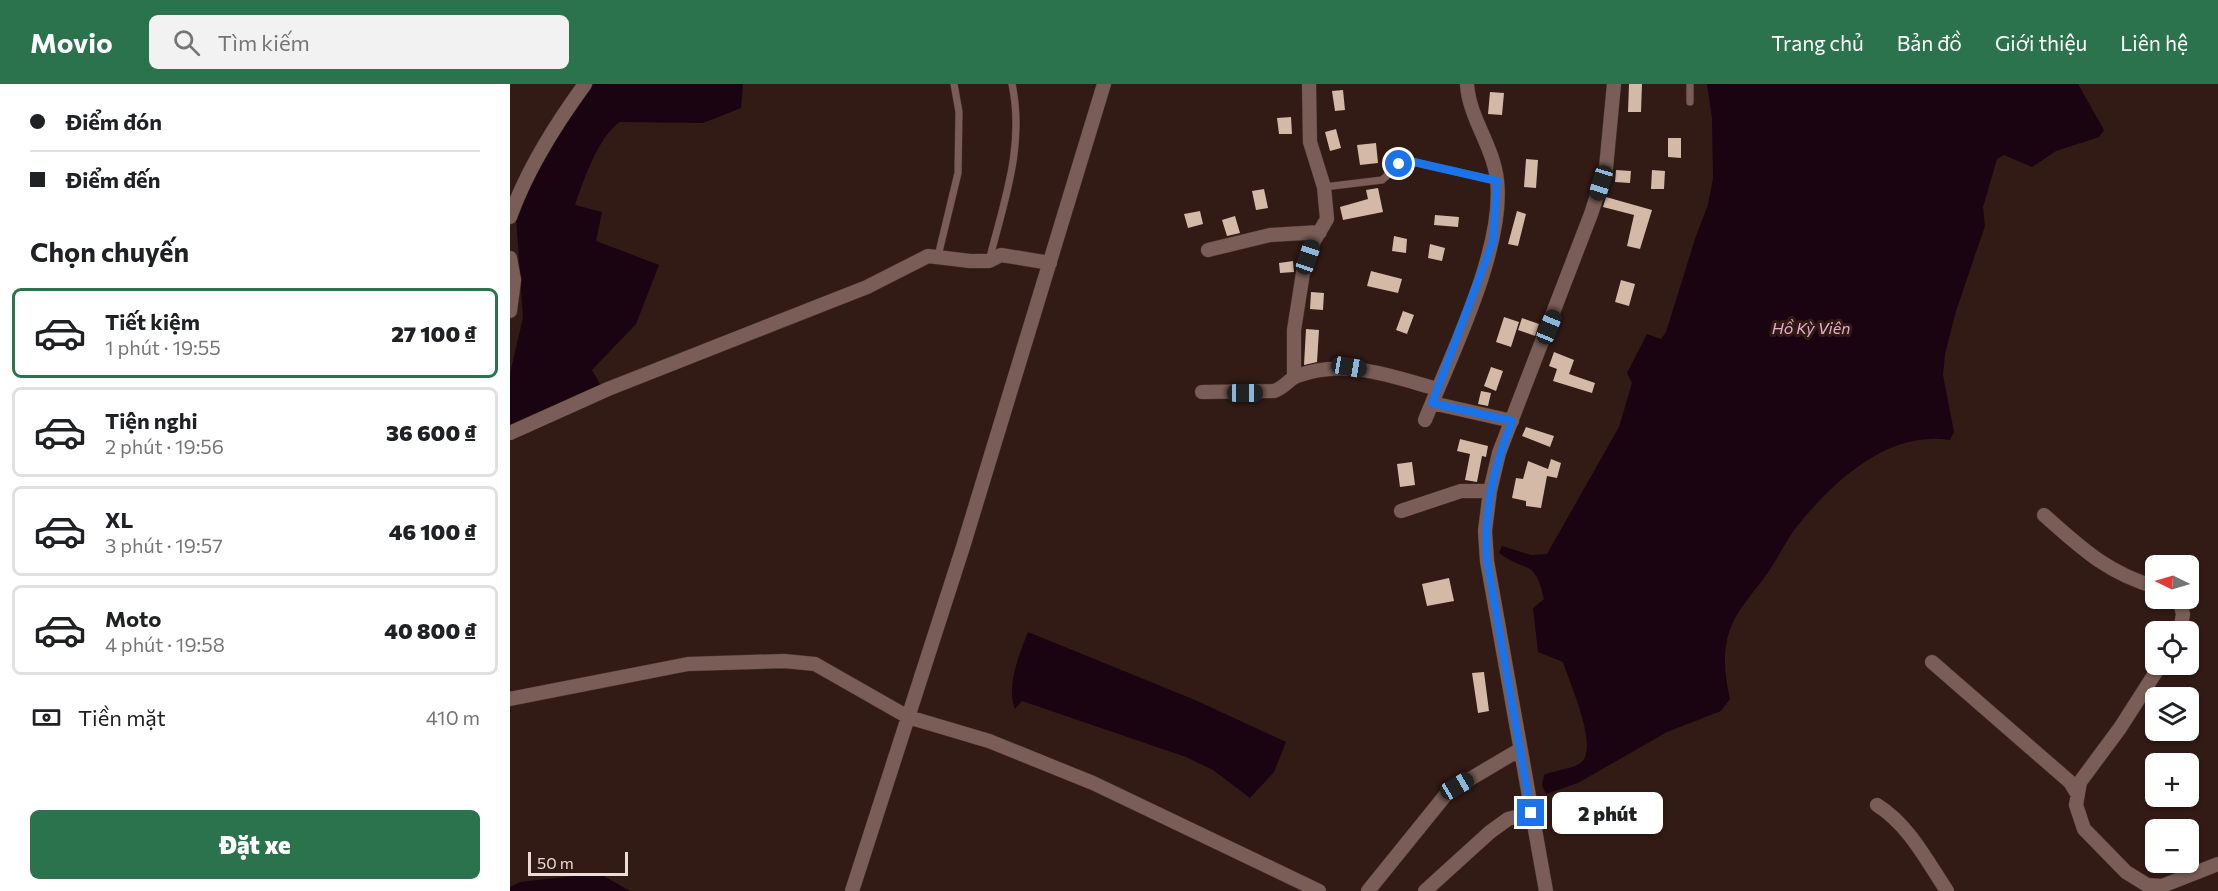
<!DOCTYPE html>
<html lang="vi">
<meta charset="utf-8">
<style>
:root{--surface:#fff;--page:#f2f2f2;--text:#202124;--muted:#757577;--line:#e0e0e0;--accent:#2b734d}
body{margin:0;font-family:Commissioner,sans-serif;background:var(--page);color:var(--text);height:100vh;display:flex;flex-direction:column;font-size:22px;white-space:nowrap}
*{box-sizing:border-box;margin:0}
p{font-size:20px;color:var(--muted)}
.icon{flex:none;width:33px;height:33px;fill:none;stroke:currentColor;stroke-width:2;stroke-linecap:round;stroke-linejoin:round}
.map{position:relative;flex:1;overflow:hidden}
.details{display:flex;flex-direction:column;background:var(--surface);width:510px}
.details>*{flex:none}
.guide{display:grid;align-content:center;height:132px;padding:0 30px;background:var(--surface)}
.needle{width:39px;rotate:275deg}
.fabs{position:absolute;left:1635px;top:471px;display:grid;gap:12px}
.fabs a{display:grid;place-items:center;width:54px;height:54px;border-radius:9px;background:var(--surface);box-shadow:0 2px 4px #0004;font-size:30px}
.scale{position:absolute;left:18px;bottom:15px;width:100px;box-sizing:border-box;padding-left:6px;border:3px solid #eddbd7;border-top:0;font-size:16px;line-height:21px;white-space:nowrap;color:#eddbd7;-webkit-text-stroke:4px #321a15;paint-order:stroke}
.end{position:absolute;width:27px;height:27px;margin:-14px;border:8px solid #1a73e8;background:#fff;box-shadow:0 0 0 3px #fff}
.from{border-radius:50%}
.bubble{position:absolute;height:42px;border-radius:9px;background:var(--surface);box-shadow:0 2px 4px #0004;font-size:20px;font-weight:800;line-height:42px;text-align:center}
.car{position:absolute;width:18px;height:36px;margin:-18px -9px;border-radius:8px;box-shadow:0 0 4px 2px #0007;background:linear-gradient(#222 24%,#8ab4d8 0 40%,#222 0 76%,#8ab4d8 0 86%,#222 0)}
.guide b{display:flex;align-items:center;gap:21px;height:57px;font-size:22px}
.guide b+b{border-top:2px solid var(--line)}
.guide i{width:15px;height:15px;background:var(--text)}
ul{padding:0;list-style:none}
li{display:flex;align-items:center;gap:18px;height:90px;margin:0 12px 9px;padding:0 18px;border:3px solid var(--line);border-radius:9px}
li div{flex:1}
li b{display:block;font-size:22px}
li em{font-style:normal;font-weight:800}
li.selected{border-color:var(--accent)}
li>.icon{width:54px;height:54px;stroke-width:1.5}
h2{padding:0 30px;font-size:27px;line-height:72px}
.pay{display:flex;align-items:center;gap:15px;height:66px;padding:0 30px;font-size:22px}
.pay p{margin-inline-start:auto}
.cta{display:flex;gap:12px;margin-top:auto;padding:12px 30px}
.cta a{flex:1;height:69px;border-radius:9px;background:var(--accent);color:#fff;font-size:24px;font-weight:800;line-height:69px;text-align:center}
header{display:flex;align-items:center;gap:36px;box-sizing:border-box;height:84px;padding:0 30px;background:var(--accent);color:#fff}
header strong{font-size:28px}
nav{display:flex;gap:33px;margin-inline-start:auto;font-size:21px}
.search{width:420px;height:54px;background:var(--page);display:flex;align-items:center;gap:15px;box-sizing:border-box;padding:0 21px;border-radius:9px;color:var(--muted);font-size:22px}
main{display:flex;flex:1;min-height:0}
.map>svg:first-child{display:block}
.water{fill:#1a0411}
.building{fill:#d3b9a6}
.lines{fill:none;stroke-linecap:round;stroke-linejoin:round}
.service-casing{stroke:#483431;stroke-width:8}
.minor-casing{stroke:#483431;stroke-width:15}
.service{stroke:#7a5d56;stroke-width:7}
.minor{stroke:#7a5d56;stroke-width:14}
.route{stroke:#1a73e8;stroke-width:8}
.labels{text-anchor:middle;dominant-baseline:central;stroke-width:6;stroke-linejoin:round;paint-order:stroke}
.water-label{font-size:16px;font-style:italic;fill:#e7aece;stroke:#321a15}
</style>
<header>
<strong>Movio</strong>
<div class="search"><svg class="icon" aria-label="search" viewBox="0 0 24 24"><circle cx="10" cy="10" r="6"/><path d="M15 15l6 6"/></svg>Tìm kiếm</div>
<nav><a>Trang chủ</a><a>Bản đồ</a><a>Giới thiệu</a><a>Liên hệ</a></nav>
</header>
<main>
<section class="details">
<div class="guide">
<b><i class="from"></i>Điểm đón</b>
<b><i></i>Điểm đến</b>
</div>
<h2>Chọn chuyến</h2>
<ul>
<li class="selected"><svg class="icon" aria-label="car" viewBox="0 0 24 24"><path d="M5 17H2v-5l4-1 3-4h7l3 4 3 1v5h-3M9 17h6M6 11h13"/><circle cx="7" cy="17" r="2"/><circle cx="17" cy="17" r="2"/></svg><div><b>Tiết kiệm</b><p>1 phút · 19:55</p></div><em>27 100 ₫</em></li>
<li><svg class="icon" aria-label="car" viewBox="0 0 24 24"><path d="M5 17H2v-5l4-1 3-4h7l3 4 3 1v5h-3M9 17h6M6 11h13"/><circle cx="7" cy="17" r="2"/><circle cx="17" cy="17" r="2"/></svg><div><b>Tiện nghi</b><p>2 phút · 19:56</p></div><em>36 600 ₫</em></li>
<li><svg class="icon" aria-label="car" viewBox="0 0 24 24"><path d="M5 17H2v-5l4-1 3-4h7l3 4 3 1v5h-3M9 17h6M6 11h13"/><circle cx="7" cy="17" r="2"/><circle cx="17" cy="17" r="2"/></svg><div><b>XL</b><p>3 phút · 19:57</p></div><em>46 100 ₫</em></li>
<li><svg class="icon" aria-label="car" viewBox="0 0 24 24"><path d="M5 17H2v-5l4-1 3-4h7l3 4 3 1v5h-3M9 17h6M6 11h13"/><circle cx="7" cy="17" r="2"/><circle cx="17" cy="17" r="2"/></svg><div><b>Moto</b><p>4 phút · 19:58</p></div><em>40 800 ₫</em></li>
</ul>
<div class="pay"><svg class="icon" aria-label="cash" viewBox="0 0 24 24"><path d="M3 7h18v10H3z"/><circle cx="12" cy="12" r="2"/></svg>Tiền mặt<p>410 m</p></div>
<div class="cta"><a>Đặt xe</a></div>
</section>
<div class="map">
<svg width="1708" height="807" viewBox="0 0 1708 807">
<rect width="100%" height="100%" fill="#321a15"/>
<path class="water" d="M 84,0 L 233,0 L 231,24 L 193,39 L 110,38 C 88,53 74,95 65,121 L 92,128 L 86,157 L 149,181 L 126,240 L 82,286 L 91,302 L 0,343 L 0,289 L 13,234 L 6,133 L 28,83 L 78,3 Z
M 1197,0 L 1568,0 L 1594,46 L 1589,53 L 1546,67 L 1522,83 L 1494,71 L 1487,75 L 1473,123 L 1475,142 L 1446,227 L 1435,270 L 1433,291 L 1444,348 L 1440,356 C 1378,346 1324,397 1288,441 C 1277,455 1269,472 1259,487 C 1246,506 1226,526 1219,548 C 1212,572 1215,592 1220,615 L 1211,627 L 1157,648 L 1068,699 L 1036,710 L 1032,701 L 1034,691 C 1045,686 1061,685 1069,680 C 1092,667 1058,596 1053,578 L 1028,568 L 1023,524 L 1034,515 C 1025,473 1015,489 989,469 L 992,462 L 1021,471 L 1037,470 L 1109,343 L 1122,299 L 1117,289 L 1137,250 L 1151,255 L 1156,248 L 1186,152 L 1198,121 L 1203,95 L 1202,34 Z
M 518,548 L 685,616 L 776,658 L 764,688 L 740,714 L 703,686 L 676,673 L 512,617 L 505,625 C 496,602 509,571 518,548 Z
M 82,790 L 90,790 L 120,807 L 0,807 L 0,803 L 10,798 Z"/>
<path class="building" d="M 1119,0 L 1132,0 L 1131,28 L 1118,28 Z
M 833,6 L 835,26 L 825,27 L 822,7 Z
M 980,8 L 994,9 L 992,31 L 978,30 Z
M 781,33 L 782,50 L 769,50 L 767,34 Z
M 826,45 L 831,64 L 820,67 L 815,48 Z
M 1158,54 L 1171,54 L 1171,74 L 1158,73 Z
M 866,59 L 868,79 L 850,81 L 847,61 Z
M 1016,75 L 1028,76 L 1026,104 L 1014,103 Z
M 1106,86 L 1121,87 L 1120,99 L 1105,98 Z
M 1142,86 L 1155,87 L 1154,105 L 1141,105 Z
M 868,104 L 873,128 L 833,136 L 830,123 L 858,115 L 856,106 Z
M 754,105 L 758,124 L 746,126 L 742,107 Z
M 1096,113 L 1142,126 L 1130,165 L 1117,162 L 1124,131 L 1093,123 Z
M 690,127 L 693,140 L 678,144 L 674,130 Z
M 1007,127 L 1016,130 L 1008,162 L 998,160 Z
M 925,131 L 949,133 L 948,143 L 924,141 Z
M 725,132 L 730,149 L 717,152 L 712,136 Z
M 884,152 L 897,155 L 896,169 L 882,167 Z
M 920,160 L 935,164 L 932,177 L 918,174 Z
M 783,177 L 784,188 L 770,189 L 769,179 Z
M 861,187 L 892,195 L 888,209 L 857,202 Z
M 1111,196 L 1125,200 L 1119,222 L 1105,218 Z
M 801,208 L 814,209 L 813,226 L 800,225 Z
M 893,227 L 904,231 L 897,250 L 886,246 Z
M 994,233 L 1009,238 L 1001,263 L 986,258 Z
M 1012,234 L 1029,240 L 1025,252 L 1008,246 Z
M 796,245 L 809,246 L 807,278 L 794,281 Z
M 1044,268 L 1064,276 L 1059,290 L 1085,299 L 1082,309 L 1043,297 L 1047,285 L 1039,282 Z
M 981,283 L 993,287 L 986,307 L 974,302 Z
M 971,307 L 981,309 L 978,322 L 968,320 Z
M 1016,343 L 1044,352 L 1040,363 L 1012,352 Z
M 950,355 L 978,362 L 976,373 L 972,372 L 967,398 L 955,396 L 960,370 L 947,367 Z
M 1041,375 L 1051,379 L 1047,394 L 1037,392 L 1031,424 L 1016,422 L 1016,417 L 1002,414 L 1006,394 L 1013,395 L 1018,377 L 1038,385 Z
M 902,378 L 905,401 L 890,403 L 887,380 Z
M 939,494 L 944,517 L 917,522 L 912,500 Z
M 974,588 L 979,627 L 968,629 L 962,589 Z"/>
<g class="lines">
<defs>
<path id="service" d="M 1180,0 L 1180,18
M 814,103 L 872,96 L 895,76 L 987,97
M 428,172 L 448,89 L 449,28 L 444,0
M 479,177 C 494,117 515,62 502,0"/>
<path id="minor" d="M 0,133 C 17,85 45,41 75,0
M 698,166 L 760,151 L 810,148
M 0,174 L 4,196 L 0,227
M 784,293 L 784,246 L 793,189 L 804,157 L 817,135 L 814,103 L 800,58 L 799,0
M 692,308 L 764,307 C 774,304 779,295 787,292 C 835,274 881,292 927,305
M 922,319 L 1002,337
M 915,336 C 941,271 995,164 987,96 C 983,61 959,34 957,0
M 0,349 L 98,305 L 357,203 L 418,172 L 460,177 L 479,177 L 491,171 L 540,179
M 891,427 L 951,407 L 980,407
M 1534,431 C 1570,463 1597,489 1646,503
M 1669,514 L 1673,530 L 1670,548
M 1422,578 L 1560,698 L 1566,708
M 1651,580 L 1610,644 L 1570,698 L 1566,721 L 1574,745 L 1616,788 L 1637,801 L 1652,802 L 1708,780
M 0,615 L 178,580 L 274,577 L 305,580 L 398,633 L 479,657 L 583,699 L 809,807
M 1367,721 C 1399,741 1417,777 1437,807
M 342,807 L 453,463 L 594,0
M 858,807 L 938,708 L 1009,666
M 915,807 L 980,748 L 998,735 L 1021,729
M 1036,807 L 977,477 L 975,447 L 980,407 L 989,369 L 1081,130 L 1096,84 L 1104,0"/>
</defs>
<use href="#service" class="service-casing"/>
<use href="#minor" class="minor-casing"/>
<use href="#service" class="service"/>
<use href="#minor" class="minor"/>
</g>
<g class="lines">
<path class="route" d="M 889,80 L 895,76 L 987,97 L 983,157 L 922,319 L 1002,337 C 984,383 973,427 977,477 L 1021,729"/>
</g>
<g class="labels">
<g class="water-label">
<text x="1301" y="243">Hồ Kỳ Viên</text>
</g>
</g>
</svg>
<div class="fabs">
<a><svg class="needle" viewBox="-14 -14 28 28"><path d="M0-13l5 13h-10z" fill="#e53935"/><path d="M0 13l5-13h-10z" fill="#757577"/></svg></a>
<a><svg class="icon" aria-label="locate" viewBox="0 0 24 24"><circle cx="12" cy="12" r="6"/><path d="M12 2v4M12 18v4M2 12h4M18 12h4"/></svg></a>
<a><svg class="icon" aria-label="layers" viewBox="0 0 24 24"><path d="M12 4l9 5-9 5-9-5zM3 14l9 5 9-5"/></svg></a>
<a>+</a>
<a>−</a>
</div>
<div class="scale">50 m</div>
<i class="end from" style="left:889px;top:80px"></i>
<i class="end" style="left:1021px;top:729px"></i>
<div class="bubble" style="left:1042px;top:708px;width:111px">2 phút</div>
<i class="car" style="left:1091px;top:99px;rotate:197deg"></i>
<i class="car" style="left:798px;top:173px;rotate:19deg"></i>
<i class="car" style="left:1039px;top:243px;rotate:22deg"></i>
<i class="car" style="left:839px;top:283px;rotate:100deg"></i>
<i class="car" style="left:735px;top:309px;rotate:90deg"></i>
<i class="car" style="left:947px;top:702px;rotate:60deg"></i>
</div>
</main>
